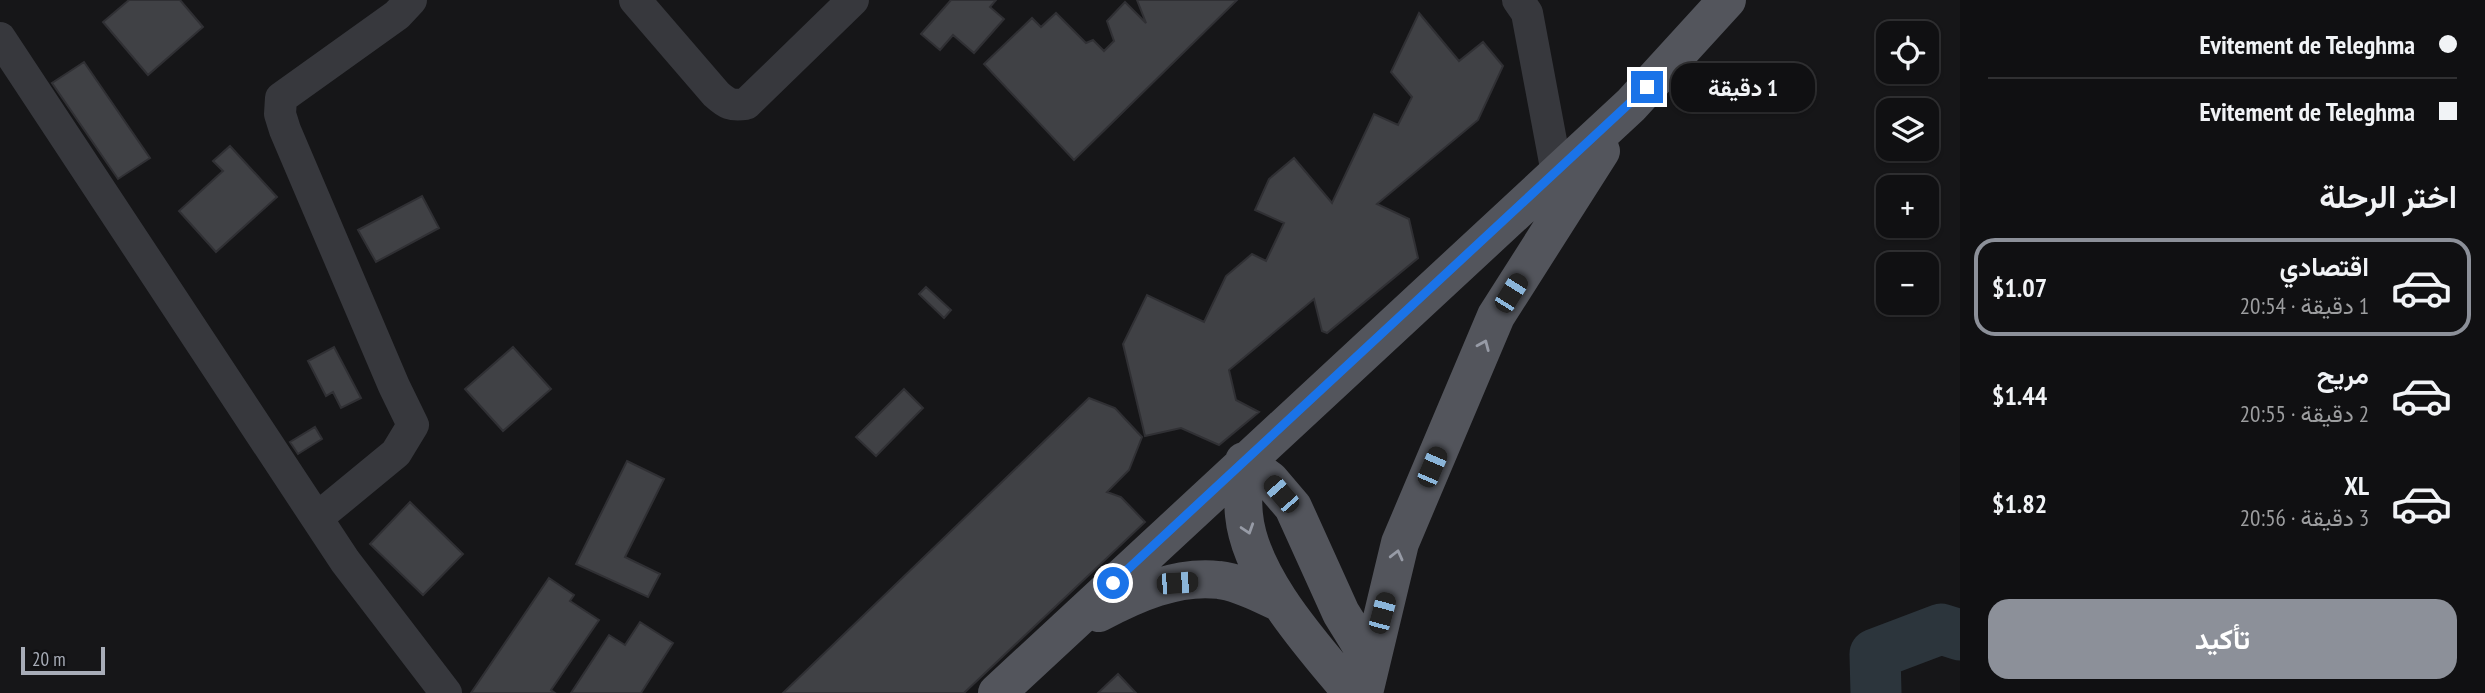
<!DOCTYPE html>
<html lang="ar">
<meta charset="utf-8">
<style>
:root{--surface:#101012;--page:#1e1e20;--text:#f1f3f6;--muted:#9c9d9f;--line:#303032;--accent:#8c9099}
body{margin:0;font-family:"PT Sans Narrow",Vazirmatn,sans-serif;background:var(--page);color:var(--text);direction:rtl;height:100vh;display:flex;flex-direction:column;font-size:26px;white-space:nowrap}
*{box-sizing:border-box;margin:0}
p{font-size:23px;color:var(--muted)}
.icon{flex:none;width:38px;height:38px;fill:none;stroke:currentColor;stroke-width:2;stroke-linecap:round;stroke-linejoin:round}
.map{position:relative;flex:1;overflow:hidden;direction:ltr}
.side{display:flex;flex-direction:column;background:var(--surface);width:525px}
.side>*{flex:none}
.banner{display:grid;align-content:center;height:154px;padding:0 28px;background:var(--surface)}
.tools{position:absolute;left:1876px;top:21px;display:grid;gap:14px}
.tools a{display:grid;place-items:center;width:63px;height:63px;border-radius:14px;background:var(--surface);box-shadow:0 2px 5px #0004,0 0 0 2px var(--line);font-size:35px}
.scale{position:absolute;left:21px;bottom:18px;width:84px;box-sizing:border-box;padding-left:7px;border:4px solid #a8adb8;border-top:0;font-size:19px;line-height:24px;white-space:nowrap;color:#a8adb8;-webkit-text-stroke:5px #111113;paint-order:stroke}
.end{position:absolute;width:32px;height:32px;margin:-16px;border:9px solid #1a73e8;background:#fff;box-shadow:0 0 0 4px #fff}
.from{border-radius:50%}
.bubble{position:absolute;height:49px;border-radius:21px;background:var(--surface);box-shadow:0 2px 5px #0004,0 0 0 2px var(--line);font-size:23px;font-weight:700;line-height:49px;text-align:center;direction:rtl}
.car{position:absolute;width:21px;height:42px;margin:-21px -10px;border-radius:9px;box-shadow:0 0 5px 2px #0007;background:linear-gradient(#222 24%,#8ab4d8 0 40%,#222 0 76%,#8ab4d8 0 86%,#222 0)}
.banner b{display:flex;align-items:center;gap:24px;height:66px;font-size:26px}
.banner b+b{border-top:2px solid var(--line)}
.banner i{width:18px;height:18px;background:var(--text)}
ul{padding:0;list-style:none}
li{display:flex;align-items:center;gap:21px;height:98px;margin:0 14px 10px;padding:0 14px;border:4px solid transparent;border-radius:21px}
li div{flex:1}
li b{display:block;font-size:26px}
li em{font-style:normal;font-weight:700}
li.active{border-color:var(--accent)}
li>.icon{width:63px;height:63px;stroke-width:1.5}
h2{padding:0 28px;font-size:32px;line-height:84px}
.action{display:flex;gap:14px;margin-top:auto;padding:14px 28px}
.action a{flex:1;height:80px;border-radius:21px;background:var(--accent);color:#fff;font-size:28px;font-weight:700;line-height:80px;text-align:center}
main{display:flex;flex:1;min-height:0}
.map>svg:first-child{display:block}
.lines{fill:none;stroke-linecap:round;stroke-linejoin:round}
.river{stroke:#2c353c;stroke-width:51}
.building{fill:#404145;stroke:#303034;stroke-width:2}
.street{stroke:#37383d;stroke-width:32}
.primary{stroke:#53555c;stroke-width:38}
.oneway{stroke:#979ba6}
.route{stroke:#1a73e8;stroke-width:9}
</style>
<main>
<section class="side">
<div class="banner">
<b><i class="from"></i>Evitement de Teleghma</b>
<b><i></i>Evitement de Teleghma</b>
</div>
<h2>اختر الرحلة</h2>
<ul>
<li class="active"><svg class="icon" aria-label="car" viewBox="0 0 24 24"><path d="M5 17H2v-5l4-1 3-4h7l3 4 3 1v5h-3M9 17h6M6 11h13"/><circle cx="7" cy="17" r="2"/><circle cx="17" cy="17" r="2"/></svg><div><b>اقتصادي</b><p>1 دقيقة · 20:54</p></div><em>$1.07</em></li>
<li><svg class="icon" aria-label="car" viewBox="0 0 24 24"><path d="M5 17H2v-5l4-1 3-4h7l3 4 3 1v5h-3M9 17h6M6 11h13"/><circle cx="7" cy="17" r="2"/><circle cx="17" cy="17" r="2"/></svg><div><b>مريح</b><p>2 دقيقة · 20:55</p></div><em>$1.44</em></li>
<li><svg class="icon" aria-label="car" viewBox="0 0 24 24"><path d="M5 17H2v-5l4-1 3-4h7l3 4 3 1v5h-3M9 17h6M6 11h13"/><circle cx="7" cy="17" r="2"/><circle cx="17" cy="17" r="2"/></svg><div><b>XL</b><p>3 دقيقة · 20:56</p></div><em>$1.82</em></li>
</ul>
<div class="action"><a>تأكيد</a></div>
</section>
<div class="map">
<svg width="1960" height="693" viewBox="0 0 1960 693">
<rect width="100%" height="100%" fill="#161618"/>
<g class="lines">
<path class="river" d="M 1876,693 L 1875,654 L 1941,629 L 1960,635"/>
</g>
<path class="building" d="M 129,0 L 180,0 L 203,27 L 148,75 L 103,22 Z
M 951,0 L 996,0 L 990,7 L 1004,19 L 974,53 L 953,35 L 940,50 L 921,34 Z
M 1137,0 L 1237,0 L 1074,160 L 984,64 L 1032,18 L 1041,27 L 1056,13 L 1086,43 L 1093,40 L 1104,51 L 1114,41 L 1107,21 L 1125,2 L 1146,23 Z
M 1419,13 L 1459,61 L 1483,42 L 1503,66 L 1478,120 L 1377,204 L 1409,219 L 1418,258 L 1327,333 L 1322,331 L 1314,299 L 1229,370 L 1236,400 L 1259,412 L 1219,445 L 1181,428 L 1145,436 L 1123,344 L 1147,295 L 1204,322 L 1226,276 L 1252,254 L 1266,261 L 1284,223 L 1255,210 L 1269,179 L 1294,158 L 1332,203 L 1374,114 L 1398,125 L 1412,97 L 1391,72 Z
M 84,62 L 150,158 L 118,179 L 52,83 Z
M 230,146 L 277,197 L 216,252 L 179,211 L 223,171 L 213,161 Z
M 422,196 L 439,228 L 376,262 L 358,230 Z
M 926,287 L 951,310 L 944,318 L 919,294 Z
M 334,347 L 361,398 L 341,408 L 333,392 L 326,396 L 308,361 Z
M 513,347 L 551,389 L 503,431 L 465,389 Z
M 904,389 L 923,408 L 876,456 L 856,437 Z
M 1089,398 L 1115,408 L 1142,437 L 1129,470 L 1107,492 L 1121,497 L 1145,522 L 964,693 L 783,693 Z
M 315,427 L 322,439 L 298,454 L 290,442 Z
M 627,461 L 664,479 L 625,557 L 660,574 L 648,597 L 576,564 Z
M 410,502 L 463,554 L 423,595 L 370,544 Z
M 549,578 L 574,595 L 570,601 L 599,620 L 551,690 L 555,693 L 471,693 Z
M 640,622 L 673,643 L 641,693 L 571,693 L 609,635 L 625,645 Z
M 1118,674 L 1136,693 L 1098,693 Z"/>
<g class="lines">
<path class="street" d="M 635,0 L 716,94 C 727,104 731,106 746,104 L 853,0
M 1518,0 L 1527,13 L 1557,173
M 0,38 L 345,561 L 446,693
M 317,518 L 396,453 L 413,425 L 394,386 L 285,130 L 280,114 L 281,98 L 397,15 L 411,0"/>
<path class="primary" d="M 1244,461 C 1244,479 1242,497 1244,515 C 1250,578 1313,646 1352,693
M 1244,461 L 1270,480 L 1293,507 L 1341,613 L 1370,660
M 1099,613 C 1135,594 1177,575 1219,580 C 1240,582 1262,595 1281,603
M 997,693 L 1631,105 L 1727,0
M 1364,693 L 1400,543 L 1496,316 L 1601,151"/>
</g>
<defs><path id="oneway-chevron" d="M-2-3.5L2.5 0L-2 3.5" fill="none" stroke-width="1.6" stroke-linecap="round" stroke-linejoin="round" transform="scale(1.75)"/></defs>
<g class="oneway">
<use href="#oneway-chevron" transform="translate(1484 345) rotate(-67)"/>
<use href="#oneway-chevron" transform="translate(1248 529) rotate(72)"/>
<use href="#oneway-chevron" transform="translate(1397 555) rotate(-76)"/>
</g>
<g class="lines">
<path class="route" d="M 1113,583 L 1647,87"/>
</g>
</svg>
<div class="tools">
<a><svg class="icon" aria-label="locate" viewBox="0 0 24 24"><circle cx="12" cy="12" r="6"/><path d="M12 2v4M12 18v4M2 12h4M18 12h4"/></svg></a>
<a><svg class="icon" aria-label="layers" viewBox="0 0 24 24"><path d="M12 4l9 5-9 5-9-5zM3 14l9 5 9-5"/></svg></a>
<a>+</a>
<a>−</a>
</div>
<div class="scale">20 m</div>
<i class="end from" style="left:1113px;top:583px"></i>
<i class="end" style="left:1647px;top:87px"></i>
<div class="bubble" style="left:1671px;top:63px;width:144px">1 دقيقة</div>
<i class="car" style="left:1511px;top:293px;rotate:32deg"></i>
<i class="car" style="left:1432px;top:467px;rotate:23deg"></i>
<i class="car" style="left:1281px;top:494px;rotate:319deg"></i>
<i class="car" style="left:1177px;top:583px;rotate:86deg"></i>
<i class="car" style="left:1382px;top:613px;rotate:15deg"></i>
</div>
</main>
